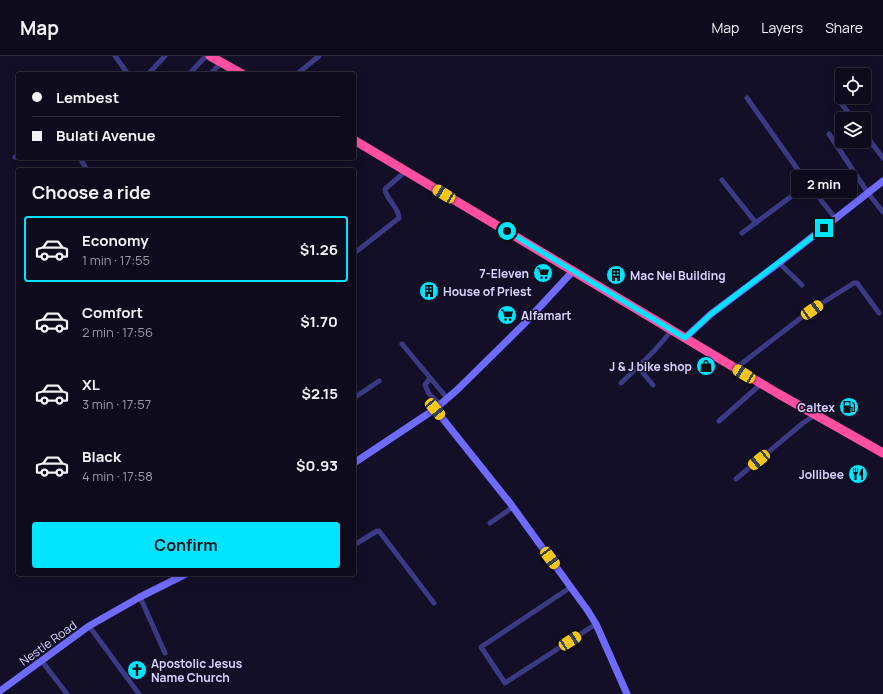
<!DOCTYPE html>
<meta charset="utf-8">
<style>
:root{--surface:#0e0b1c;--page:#171425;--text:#f1f3f6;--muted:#9b9ba3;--line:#2e2b3b;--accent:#00e5ff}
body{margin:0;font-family:Manrope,sans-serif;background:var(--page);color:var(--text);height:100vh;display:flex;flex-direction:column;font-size:15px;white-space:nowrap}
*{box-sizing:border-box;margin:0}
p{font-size:13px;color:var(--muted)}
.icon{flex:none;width:22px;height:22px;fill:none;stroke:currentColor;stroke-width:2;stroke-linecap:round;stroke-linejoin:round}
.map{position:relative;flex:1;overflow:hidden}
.drawer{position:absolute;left:16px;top:112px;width:340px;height:408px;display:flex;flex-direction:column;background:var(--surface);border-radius:4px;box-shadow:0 2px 10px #0003,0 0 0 1px var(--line)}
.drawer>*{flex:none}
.banner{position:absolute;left:16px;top:16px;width:340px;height:88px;border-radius:4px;box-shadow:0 2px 10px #0003,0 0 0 1px var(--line);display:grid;align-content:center;height:88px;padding:0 16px;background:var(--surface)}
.fabs{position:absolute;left:835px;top:12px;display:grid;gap:8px}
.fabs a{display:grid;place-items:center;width:36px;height:36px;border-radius:4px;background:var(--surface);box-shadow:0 2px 10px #0003,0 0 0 1px var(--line);font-size:20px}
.end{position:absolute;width:18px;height:18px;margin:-9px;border:5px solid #00e5ff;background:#111;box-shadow:0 0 0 2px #111}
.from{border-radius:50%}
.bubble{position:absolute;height:28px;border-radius:4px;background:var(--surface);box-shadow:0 2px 10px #0003,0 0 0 1px var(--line);font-size:13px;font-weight:700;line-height:28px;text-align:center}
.car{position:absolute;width:12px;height:24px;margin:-12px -6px;border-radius:5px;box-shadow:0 0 3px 1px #0007;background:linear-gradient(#f5c518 24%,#345 0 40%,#f5c518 0 76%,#345 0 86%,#f5c518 0)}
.banner b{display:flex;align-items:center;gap:14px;height:38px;font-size:15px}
.banner b+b{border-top:1px solid var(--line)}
.banner i{width:10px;height:10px;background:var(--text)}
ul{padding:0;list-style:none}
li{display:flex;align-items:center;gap:12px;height:66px;margin:0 8px 6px;padding:0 8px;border:2px solid transparent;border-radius:4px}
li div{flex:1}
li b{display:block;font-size:15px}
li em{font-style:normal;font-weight:700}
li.on{border-color:var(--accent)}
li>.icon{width:36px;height:36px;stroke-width:1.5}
h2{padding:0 16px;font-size:18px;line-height:48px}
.button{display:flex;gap:8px;margin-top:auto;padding:8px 16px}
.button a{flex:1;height:46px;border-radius:4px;background:var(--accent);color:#111;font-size:16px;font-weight:700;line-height:46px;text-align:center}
header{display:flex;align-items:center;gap:24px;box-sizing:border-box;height:56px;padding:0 20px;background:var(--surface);border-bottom:1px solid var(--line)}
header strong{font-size:19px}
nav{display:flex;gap:22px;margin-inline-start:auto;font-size:14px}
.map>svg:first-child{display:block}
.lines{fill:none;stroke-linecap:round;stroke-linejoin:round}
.street{stroke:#3d3a85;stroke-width:5}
.secondary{stroke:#6f6bff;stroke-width:7}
.highway{stroke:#ff4fa3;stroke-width:9}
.route{stroke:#00e5ff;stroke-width:5}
.labels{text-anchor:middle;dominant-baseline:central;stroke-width:3;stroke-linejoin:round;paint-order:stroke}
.poi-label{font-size:12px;font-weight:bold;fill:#d9d4ff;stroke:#130f26;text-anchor:end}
.street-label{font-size:12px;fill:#d9d4ff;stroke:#130f26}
</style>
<header>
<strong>Map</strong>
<nav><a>Map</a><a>Layers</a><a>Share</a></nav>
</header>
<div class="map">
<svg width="883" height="638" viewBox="0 0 883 638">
<rect width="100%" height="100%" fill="#130f26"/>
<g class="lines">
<path class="street" d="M 115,0 L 128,18
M 149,17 L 165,0
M 189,18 L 206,0
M 210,18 L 222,6
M 297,18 L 319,0
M 747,42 L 808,128 L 836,163
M 840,46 L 853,63
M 864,77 L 883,102
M 829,78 L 868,137 L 883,156
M 15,101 L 18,99
M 80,102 L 87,114
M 722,124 L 756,167
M 742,177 L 808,128
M 357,195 L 399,162 C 399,151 386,144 385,133 L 406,115
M 779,207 L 802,229
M 402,288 L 447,342
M 736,312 L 811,254 L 854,227 L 857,227 L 879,257
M 430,322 L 425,329 L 429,338 L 440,348
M 621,327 L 638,311
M 653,329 L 638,311 L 655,294 L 672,274
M 354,342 L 379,325
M 719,365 L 761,328
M 736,423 L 803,367 L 815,359
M 490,467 L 513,451
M 354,489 L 377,475 L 379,475 L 434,547
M 571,531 L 481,591 L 505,627 L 596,568
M 140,541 L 165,597
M 89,570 L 139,638
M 41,604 L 67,638"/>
<path class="secondary" d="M 685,282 L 711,258 L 779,207 L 883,125
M 435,353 L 510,447 L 588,555 L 596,568 L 627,638
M 354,407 L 435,353 L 457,334 L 522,270 L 573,215
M 0,635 L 89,570 L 140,541 L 186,518"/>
<path class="highway" d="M 210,0 L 242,18
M 354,84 L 777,337 L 883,397"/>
</g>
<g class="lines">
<path class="route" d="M 507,175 L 685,282 L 711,258 L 824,172"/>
</g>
<defs>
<symbol id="supermarket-disc" viewBox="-11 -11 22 22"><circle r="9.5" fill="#00e5ff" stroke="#130f26"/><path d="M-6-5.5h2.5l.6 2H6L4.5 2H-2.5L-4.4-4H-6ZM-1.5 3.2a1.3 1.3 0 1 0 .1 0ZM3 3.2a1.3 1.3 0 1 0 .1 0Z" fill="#111"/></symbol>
<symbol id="building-disc" viewBox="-11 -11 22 22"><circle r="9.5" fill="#00e5ff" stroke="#130f26"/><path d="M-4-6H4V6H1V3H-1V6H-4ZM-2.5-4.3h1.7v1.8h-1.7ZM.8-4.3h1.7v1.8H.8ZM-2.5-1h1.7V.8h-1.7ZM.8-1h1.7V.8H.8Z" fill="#111"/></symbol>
<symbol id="shop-disc" viewBox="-11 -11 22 22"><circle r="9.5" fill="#00e5ff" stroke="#130f26"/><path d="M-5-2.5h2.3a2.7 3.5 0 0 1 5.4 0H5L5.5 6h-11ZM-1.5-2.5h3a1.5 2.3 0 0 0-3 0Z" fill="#111"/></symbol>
<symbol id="fuel-disc" viewBox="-11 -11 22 22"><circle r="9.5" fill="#00e5ff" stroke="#130f26"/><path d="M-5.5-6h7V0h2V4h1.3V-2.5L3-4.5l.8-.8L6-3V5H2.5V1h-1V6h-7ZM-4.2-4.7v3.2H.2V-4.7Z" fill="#111"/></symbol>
<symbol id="restaurant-disc" viewBox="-11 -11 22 22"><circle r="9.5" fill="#00e5ff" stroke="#130f26"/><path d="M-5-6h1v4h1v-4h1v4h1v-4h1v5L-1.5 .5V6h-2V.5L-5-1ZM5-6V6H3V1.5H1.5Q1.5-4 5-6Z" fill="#111"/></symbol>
<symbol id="church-disc" viewBox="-11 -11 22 22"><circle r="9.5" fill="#00e5ff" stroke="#130f26"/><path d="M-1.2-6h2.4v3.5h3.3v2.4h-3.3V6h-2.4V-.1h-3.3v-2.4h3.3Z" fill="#111"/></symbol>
</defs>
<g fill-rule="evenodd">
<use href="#supermarket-disc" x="532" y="206" width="22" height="22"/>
<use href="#building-disc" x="605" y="208" width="22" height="22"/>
<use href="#building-disc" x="418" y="224" width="22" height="22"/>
<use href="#supermarket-disc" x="496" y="248" width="22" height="22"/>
<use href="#shop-disc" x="695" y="299" width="22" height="22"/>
<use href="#fuel-disc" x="838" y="340" width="22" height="22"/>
<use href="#restaurant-disc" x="847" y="407" width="22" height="22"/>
<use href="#church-disc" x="126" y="603" width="22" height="22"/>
</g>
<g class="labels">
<g class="poi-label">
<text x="529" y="217">7-Eleven</text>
<text x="630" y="219" text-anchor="start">Mac Nel Building</text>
<text x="443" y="235" text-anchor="start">House of Priest</text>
<text x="521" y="259" text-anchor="start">Alfamart</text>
<text x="692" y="310">J &amp; J bike shop</text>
<text x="835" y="351">Caltex</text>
<text x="844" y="418">Jollibee</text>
<text x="151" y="607" text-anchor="start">Apostolic Jesus<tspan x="151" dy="14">Name Church</tspan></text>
</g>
<g class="street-label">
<text transform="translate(48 587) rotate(-36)">Nestle Road</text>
</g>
</g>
</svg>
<div class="fabs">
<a><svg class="icon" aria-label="locate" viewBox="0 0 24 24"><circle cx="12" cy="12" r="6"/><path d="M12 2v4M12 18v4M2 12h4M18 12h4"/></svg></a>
<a><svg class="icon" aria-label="layers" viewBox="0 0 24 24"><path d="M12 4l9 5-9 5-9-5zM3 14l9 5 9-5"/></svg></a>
</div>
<i class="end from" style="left:507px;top:175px"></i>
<i class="end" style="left:824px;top:172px"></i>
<div class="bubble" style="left:791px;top:114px;width:66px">2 min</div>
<i class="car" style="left:444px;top:138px;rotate:301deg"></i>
<i class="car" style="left:812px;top:254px;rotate:55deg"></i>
<i class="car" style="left:744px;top:318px;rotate:302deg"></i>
<i class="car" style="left:435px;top:353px;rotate:140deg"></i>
<i class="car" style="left:759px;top:404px;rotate:231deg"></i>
<i class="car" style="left:550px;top:502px;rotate:143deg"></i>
<i class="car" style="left:570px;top:585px;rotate:57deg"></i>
<div class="banner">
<b><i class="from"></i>Lembest</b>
<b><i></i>Bulati Avenue</b>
</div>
<section class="drawer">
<h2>Choose a ride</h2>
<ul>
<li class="on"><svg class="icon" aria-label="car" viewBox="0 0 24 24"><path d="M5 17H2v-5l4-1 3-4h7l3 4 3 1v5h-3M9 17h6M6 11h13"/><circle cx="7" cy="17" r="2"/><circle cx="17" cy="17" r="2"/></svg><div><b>Economy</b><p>1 min · 17:55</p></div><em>$1.26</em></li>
<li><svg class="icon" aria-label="car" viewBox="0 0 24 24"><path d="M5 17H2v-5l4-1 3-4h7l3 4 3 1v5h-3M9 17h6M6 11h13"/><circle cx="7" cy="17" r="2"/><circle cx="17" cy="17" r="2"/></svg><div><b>Comfort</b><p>2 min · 17:56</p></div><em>$1.70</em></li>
<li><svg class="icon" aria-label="car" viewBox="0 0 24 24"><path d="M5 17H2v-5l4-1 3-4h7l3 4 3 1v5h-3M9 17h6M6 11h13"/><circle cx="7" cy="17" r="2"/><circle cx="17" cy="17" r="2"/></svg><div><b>XL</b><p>3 min · 17:57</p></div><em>$2.15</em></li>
<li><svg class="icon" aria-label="car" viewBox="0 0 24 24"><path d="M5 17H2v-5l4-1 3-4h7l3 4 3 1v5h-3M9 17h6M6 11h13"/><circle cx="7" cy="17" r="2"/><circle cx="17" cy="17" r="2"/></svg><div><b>Black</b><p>4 min · 17:58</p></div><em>$0.93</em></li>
</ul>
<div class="button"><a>Confirm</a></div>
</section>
</div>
